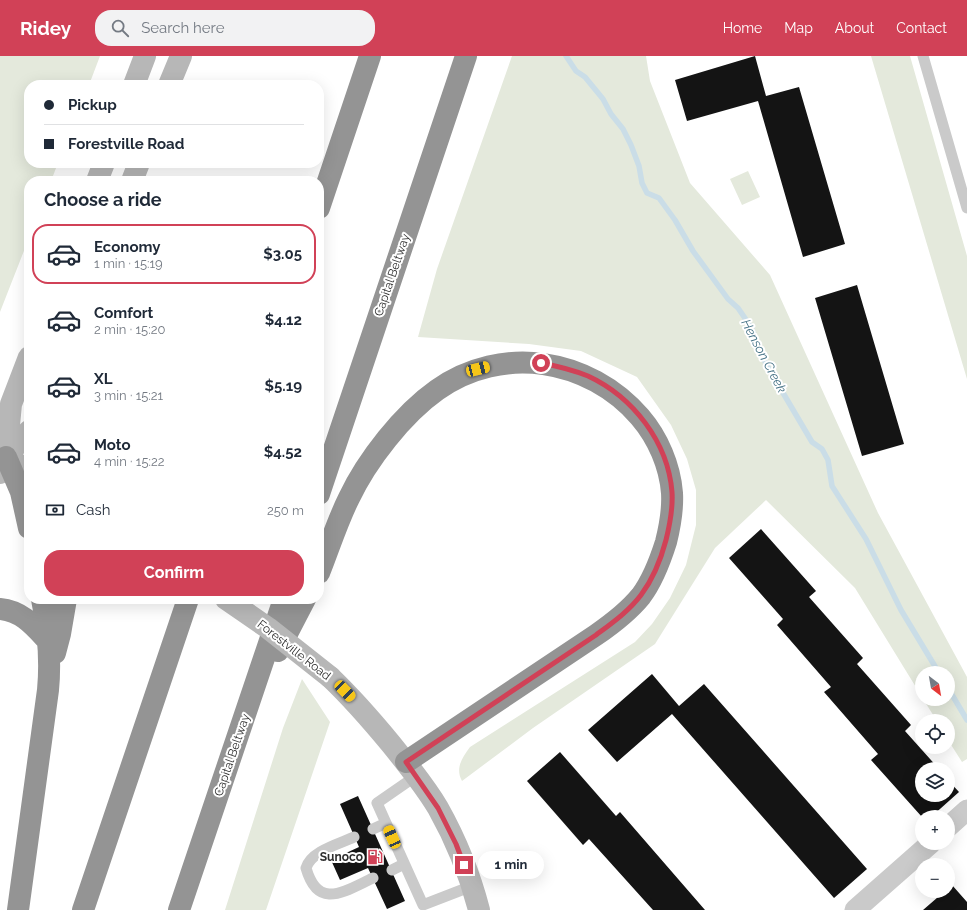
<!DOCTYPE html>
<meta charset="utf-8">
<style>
:root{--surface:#fff;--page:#f2f2f3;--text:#1f2937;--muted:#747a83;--line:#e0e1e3;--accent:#d14157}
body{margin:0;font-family:Raleway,sans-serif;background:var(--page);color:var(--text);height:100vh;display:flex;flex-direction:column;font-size:15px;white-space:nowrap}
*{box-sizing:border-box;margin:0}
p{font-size:13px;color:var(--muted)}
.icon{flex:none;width:22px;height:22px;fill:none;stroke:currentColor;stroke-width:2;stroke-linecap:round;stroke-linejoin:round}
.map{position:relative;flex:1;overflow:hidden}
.panel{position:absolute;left:24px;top:120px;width:300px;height:428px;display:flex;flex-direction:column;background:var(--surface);border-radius:16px;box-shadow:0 4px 16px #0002}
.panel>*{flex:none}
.guide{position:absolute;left:24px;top:24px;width:300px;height:88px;border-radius:16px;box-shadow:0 4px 16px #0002;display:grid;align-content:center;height:88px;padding:0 20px;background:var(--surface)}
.needle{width:26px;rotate:149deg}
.controls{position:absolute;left:915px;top:610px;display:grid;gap:8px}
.controls a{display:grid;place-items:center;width:40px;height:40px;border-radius:50%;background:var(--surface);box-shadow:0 4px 16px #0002;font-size:20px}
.end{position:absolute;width:18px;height:18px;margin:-9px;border:5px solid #d14157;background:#fff;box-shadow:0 0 0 2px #fff}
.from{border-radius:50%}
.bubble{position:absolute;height:28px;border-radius:14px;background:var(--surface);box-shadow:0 4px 16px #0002;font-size:13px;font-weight:700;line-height:28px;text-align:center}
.car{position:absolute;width:12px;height:24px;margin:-12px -6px;border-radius:5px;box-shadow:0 0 3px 1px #0007;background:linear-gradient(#f5c518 24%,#345 0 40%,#f5c518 0 76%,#345 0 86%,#f5c518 0)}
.guide b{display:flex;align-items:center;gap:14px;height:38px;font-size:15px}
.guide b+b{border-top:1px solid var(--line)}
.guide i{width:10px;height:10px;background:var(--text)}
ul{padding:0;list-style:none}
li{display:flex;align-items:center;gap:12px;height:60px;margin:0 8px 6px;padding:0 12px;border:2px solid transparent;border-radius:16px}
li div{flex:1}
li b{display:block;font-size:15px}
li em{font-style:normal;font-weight:700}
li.selected{border-color:var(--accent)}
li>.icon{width:36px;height:36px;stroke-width:1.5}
h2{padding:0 20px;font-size:18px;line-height:48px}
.pay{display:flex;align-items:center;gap:10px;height:44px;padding:0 20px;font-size:15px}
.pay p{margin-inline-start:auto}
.action{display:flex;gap:8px;margin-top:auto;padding:8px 20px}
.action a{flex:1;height:46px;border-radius:16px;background:var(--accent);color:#fff;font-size:16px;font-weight:700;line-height:46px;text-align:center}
header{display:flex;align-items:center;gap:24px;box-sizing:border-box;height:56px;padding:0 20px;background:var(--accent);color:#fff}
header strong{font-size:19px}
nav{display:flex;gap:22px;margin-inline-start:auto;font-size:14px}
.search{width:280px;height:36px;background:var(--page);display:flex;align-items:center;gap:10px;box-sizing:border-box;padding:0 14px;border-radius:16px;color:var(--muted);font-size:15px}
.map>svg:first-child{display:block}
.green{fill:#e4e9dc}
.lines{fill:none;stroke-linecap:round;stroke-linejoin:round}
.stream{stroke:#cadde7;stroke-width:5.5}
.building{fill:#141414}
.lane{stroke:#cacaca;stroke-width:11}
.street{stroke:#cacaca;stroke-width:21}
.secondary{stroke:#b7b7b7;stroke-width:22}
.highway{stroke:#949494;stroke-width:22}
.secondary-bridge{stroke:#b7b7b7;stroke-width:22}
.route{stroke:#d14157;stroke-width:5}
.labels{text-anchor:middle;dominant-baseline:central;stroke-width:4;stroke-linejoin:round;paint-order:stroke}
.street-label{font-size:12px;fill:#2d2d2d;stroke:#fff}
.poi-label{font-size:12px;font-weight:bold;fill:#2d2d2d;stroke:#fff;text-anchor:end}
.water-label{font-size:13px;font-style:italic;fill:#447185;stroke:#fff}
</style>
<header>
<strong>Ridey</strong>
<div class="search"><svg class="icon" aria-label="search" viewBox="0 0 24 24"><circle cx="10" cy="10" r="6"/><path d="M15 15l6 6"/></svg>Search here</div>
<nav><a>Home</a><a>Map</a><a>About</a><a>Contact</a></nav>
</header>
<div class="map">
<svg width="967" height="854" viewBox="0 0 967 854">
<rect width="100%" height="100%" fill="#fff"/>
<path class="green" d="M 0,0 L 100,0 L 89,29 L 29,29 L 29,107 L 58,107 L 51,125 L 29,125 L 29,182 L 0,256 Z
M 512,0 L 646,0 L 650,25 L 690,127 L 770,219 L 878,457 L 967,621 L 967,703 L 962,706 L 948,684 L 948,665 L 937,665 L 923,643 L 948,643 L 948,617 L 922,617 L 922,641 L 855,532 L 766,444 L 715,492 L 655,588 L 533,672 L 462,725 C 455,712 462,702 470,691 L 635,586 L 652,568 L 670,542 L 686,509 L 696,469 L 696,434 L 687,403 L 671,369 L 637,321 L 581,295 L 529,288 L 418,281 L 437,213 Z
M 871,0 L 910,0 L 967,200 L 967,323 Z
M 748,115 L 760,141 L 742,149 L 730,123 Z
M 302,623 L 330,666 L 266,854 L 225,854 L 283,672 Z"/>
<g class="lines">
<path class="stream" d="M 566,0 L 576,15 L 585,21 L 603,43 L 611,58 L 623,73 L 631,89 L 639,110 L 642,127 L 647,137 L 659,142 L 675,164 L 693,195 L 728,243 L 738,252 L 751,271 L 766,308 L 812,386 L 822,393 L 828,404 L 832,430 L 866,483 L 901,554 L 939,617
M 948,632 L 967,664"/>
</g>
<path class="building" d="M 755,0 L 766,40 L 799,31 L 845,188 L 803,201 L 758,45 L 687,65 L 675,24 Z
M 857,229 L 904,388 L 862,400 L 815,242 Z
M 761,473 L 816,535 L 809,541 L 863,602 L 857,608 L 911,669 L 905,675 L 939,713 L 922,713 L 922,739 L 948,739 L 948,724 L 959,736 L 931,761 L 922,761 L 871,704 L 878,698 L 824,636 L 831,631 L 777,569 L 783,563 L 729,502 Z
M 652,618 L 679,650 L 704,628 L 867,813 L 834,842 L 672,658 L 617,706 L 588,674 Z
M 560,696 L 616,760 L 620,756 L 705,854 L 653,854 L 589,783 L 583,789 L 527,725 Z
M 358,740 L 405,845 L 387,853 L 368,812 L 340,824 L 331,804 L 359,791 L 340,748 Z
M 952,829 L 967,846 L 967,854 L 923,854 L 945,835 L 948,835 L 948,832 Z"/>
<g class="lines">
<path class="lane" d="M 923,0 L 967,152
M 416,720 L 377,747 L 423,849 L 472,830
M 373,773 L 386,767
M 354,781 C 339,788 311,795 306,812 C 318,854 343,836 373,822
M 392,814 L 404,808"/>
<path class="street" d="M 948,771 L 967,754
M 855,854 L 931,787"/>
<path class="secondary" d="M 134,29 L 145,0
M 169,29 L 181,0
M 97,125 L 104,107
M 132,125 L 139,107
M 6,401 L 29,375
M 6,401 L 29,415
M 0,417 L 6,401 L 11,348 L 29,301
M 330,621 C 352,642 372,665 391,688 C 408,709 425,730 438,752 C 456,784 470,819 479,854"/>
<path class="highway" d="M 319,152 L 370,0
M 6,401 L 21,436 L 29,472
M 319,438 L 466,0
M 319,517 C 329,492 337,466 349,442 C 367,404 403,358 437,334 C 502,288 589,302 640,361 C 658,382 670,410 672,437 C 673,454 670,470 666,486 C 660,505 653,524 641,540 C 628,556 612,568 596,579 L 406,706
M 0,553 C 22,555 34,570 48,585
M 278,595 L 305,543
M 55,597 L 60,578 L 66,543
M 18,854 L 48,634 C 51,603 48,573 42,543
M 83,854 L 188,543
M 179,854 L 284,543"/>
<path class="secondary-bridge" d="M 226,543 L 268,572 L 330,621"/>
</g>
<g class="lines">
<path class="route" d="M 464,809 L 456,788 L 438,752 L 406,706 L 596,579 C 612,567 629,555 641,539 C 653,523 661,503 666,484 C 670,468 673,452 672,436 C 668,386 633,341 588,320 C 573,314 557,310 541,307"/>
</g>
<defs>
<symbol id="fuel-bare" viewBox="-9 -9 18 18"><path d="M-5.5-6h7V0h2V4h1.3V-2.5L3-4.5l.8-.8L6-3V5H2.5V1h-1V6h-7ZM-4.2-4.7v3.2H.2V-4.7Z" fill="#d14157" stroke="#fff" stroke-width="2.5" paint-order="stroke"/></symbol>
</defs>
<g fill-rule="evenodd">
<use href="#fuel-bare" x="364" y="790" width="22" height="22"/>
</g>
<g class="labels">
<g class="street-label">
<text transform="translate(392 219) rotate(-71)">Capital Beltway</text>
<text transform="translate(294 594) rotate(38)">Forestville Road</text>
<text transform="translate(232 699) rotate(-71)">Capital Beltway</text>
</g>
<g class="poi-label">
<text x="363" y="801">Sunoco</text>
</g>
<g class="water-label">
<text transform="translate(764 300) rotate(62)">Henson Creek</text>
</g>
</g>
</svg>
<div class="controls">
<a><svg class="needle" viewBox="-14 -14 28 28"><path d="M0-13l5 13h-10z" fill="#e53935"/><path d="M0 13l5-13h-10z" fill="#747a83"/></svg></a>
<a><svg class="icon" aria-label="locate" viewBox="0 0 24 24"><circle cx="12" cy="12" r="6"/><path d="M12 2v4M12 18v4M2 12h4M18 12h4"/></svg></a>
<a><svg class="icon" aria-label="layers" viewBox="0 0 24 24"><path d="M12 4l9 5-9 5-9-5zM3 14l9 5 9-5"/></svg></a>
<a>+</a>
<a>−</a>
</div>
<i class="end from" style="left:541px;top:307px"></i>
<i class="end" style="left:464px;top:809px"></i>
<div class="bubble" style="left:478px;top:795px;width:66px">1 min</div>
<i class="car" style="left:478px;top:313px;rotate:76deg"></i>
<i class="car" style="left:345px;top:635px;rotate:136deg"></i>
<i class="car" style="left:392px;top:781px;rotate:336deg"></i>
<div class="guide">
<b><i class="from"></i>Pickup</b>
<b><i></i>Forestville Road</b>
</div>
<section class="panel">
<h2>Choose a ride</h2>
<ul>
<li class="selected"><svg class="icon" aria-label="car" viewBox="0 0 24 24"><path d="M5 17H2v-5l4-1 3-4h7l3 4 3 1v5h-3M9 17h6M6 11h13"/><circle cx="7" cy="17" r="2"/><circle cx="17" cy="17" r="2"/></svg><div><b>Economy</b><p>1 min · 15:19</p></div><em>$3.05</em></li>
<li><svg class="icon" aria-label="car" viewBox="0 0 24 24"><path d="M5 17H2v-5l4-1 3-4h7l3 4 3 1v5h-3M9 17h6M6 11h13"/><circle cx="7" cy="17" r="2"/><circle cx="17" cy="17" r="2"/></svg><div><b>Comfort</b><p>2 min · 15:20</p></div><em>$4.12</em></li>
<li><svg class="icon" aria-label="car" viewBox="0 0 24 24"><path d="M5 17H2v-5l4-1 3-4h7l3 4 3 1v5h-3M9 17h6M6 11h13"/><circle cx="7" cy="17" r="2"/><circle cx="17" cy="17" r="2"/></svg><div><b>XL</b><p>3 min · 15:21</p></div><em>$5.19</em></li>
<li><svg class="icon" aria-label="car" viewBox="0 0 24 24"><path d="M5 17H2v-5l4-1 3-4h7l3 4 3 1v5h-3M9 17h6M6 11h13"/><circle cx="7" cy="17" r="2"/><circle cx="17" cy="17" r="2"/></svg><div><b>Moto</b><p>4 min · 15:22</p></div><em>$4.52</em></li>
</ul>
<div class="pay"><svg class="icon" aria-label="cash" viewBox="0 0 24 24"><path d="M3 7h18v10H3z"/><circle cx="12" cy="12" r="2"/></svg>Cash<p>250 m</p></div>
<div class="action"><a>Confirm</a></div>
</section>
</div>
